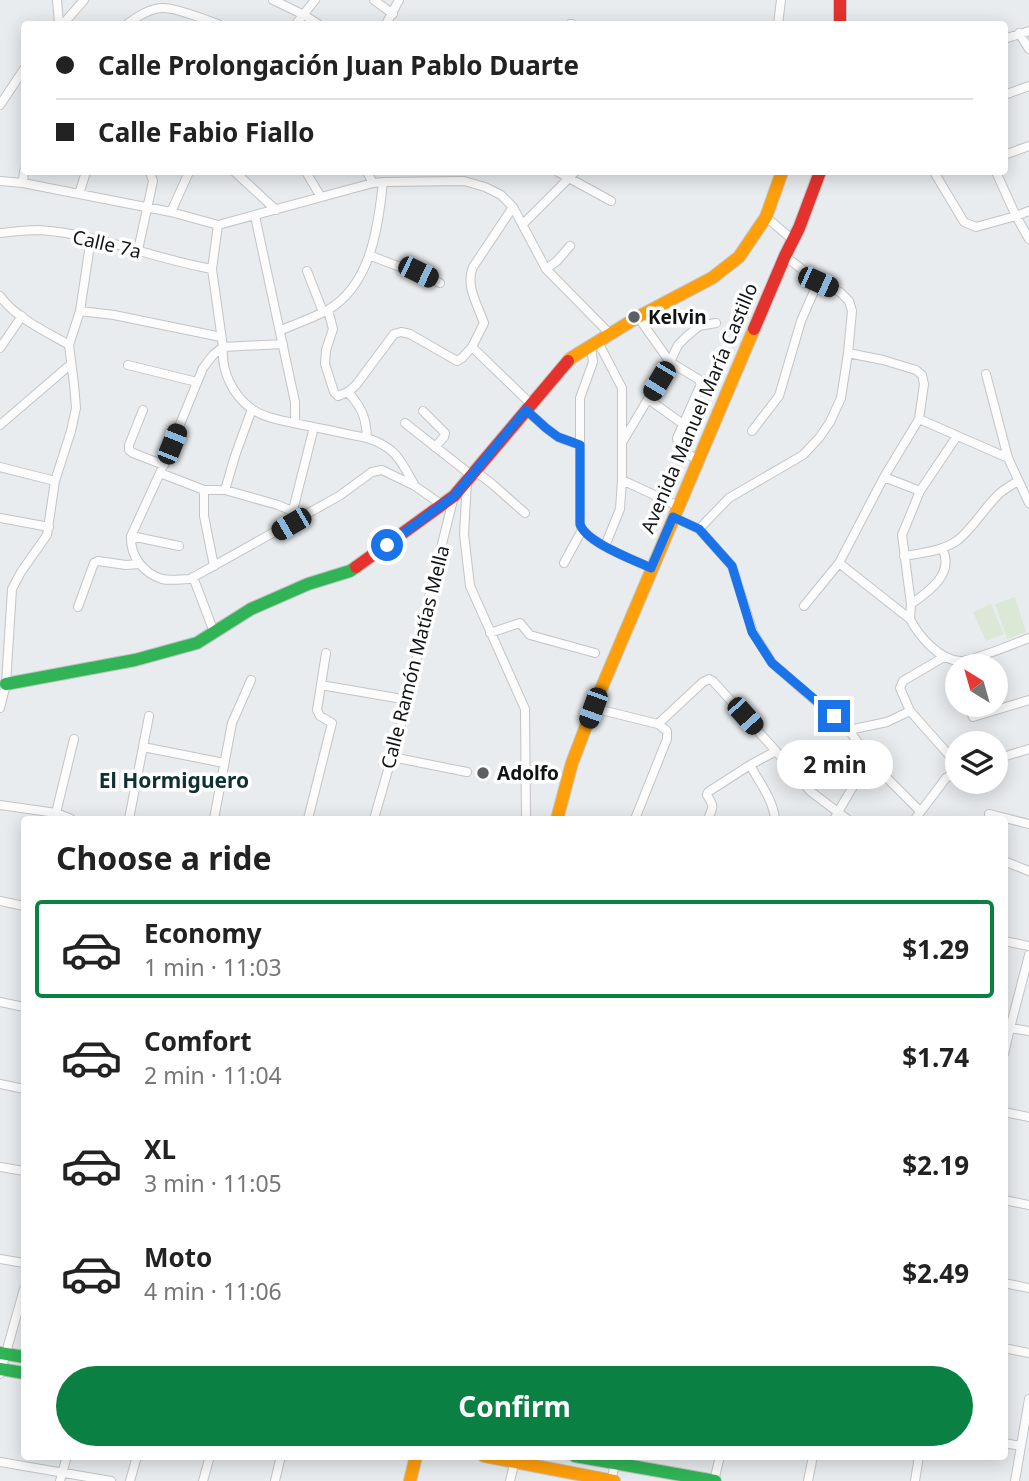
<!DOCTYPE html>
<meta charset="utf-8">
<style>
:root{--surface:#fff;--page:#f2f2f2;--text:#222;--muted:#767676;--line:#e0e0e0;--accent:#0b8043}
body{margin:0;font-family:"Noto Sans",sans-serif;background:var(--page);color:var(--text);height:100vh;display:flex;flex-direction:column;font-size:26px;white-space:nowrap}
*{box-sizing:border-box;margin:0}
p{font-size:23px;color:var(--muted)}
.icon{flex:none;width:38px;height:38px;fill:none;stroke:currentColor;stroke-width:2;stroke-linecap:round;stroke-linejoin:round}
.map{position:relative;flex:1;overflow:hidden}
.details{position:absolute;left:21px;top:816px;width:987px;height:644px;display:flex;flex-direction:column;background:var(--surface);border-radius:7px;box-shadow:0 4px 18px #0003}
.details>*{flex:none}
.hud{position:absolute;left:21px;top:21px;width:987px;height:154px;border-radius:7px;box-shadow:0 4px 18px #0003;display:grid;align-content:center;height:154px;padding:0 35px;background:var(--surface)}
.needle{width:46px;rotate:323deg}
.tools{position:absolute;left:945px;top:654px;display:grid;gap:14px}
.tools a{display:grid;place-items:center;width:63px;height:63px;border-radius:50%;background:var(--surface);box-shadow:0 4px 18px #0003;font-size:35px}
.end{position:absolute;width:32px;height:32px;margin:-16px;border:9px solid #1a73e8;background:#fff;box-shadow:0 0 0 4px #fff}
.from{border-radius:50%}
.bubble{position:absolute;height:49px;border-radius:24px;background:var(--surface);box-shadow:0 4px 18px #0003;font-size:23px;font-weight:700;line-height:49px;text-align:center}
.car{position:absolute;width:21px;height:42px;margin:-21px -10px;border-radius:9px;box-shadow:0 0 5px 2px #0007;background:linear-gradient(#222 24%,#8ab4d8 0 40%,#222 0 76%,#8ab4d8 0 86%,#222 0)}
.hud b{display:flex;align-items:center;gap:24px;height:66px;font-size:26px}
.hud b+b{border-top:2px solid var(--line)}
.hud i{width:18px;height:18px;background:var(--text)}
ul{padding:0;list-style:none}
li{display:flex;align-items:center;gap:21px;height:98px;margin:0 14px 10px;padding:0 21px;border:4px solid transparent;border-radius:7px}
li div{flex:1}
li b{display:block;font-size:26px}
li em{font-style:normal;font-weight:700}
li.selected{border-color:var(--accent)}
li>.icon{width:63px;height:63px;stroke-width:1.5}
h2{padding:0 35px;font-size:32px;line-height:84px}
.primary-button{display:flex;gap:14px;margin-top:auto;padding:14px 35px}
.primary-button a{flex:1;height:80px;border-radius:42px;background:var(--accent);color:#fff;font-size:28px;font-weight:700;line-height:80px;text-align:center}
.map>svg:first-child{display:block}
.green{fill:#dbe8d6}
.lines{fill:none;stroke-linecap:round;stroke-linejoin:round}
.street-casing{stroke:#c2c4c6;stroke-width:10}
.fast-casing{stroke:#c2c4c6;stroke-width:14}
.slow-casing{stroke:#c2c4c6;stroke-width:14}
.jam-casing{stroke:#c2c4c6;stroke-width:14}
.street{stroke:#fcfcfc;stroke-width:8}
.fast{stroke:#30b455;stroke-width:12}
.slow{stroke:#ff9f0a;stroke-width:12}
.jam{stroke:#e5322d;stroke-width:12}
.route{stroke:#1a73e8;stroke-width:9}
.poi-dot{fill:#5d6061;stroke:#fff;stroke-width:2.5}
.labels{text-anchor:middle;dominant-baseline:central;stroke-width:7;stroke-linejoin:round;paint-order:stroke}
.street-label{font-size:19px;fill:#111415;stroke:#fff}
.poi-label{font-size:19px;font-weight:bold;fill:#111415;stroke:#fff;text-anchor:start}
.neighbourhood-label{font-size:21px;font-weight:bold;fill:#0e3131;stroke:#fff}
</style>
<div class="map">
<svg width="1029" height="1481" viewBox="0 0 1029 1481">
<rect width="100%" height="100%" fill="#e9ecee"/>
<path class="green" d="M 1015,597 L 1026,632 L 1007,639 L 995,604 Z
M 991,604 L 1004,634 L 986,641 L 973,612 Z"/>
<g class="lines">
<defs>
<path id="street" d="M 57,0 L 59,24
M 273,0 L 304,15 L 318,24
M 374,0 L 393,14
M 63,24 L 84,0
M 127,24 C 137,17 150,8 163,8 C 178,8 203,19 218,24
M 296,24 L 315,0
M 386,24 L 399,0
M 570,24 L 572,24
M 778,24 L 781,0
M 1019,33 L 1029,49
M 1004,39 L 1029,31
M 1004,95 L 1029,86
M 0,105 L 24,69
M 1004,155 L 1029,146
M 235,172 L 276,210
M 306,172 L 321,197
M 367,172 L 373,183
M 558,172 L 611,201
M 934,172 L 964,222 L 976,227 L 1016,216 L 1029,211
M 996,172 L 1016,216 L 1029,239
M 0,181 L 23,183 L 171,212 L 218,225 L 373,183 L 383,182 L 464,181 L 485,187 L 501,195 L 513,207 L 546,269 L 610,334
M 23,183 L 24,171
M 79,194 L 86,172
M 513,207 L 473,267 C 465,285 478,306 484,323 L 472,347 L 531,404
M 171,212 L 189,172
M 255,216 L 295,402 L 295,423
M 766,217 L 793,240
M 523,224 L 575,172
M 218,225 L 212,269 L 223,347 C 221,370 232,395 252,409 C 266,419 286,421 303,425 C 325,429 346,434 367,438 C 397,448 400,460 415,486
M 0,233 C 12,232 25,230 38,230 C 96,233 154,259 212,269
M 138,250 L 153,181 L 150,172
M 369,255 C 393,265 417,272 440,283
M 546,269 L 557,261 L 570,246
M 307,271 L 323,312
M 0,296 C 16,318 45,331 69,345 L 74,384 L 76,408 L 71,431 L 55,481 L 47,535 L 21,572 L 12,589 L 6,684 L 0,708
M 328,310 L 333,329 L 326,350 L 325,364 L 334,392 L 338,396 L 348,392 L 356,385 L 394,334 L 401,332 L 410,334 L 457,361 L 462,358 L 472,347
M 80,311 L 114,315 L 221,337
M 638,317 L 670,362 L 698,379 L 701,384 L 677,438 L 679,449 L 698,460
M 281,330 C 296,324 312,318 326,311 C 371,286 378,228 383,182
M 598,342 L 622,388 L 622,480 L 678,506
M 283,344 L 223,347 L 213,355 L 203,368 L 160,473 L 131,536 C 130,556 143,573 162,579 C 171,581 181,579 190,579 L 339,496 L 372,472 L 382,470 L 415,486 L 442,505
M 69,345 L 80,311 L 91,238
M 591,346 L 593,362 L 580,398 L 580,524 C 585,542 634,560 651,568
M 0,348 L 22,316
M 128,365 L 197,382
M 986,374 L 1008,458 L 1029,503
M 348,392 C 362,408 366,417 367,438
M 648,399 L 683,424
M 143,410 L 129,445 L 129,450 L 133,453 L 164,465
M 526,410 L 546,428 L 558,437 L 580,445
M 423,411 L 445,433 L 444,437 L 435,447
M 919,419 L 1008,458
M 405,423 L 471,475
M 0,425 L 71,364
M 752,431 L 779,396 L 801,321 L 818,282
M 957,436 L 920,491 L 902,535 L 911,604 L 910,619 C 919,636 939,660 960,661 C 970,662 1016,643 1029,638
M 623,441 L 670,362 L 678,345 L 686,337 L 699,326 L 716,323
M 0,467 L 55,481
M 475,471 L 491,483 L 525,513
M 160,473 L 204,490 L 225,490 L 278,505 L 304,516
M 884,477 L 920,491
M 467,481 L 464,534 L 470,586 L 525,709 L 526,819
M 204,490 L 204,516 L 214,566
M 225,490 L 235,456 L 252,409
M 293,510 L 314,427
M 673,517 L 699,529 L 732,566 L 753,632 L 772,663 L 849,730 L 874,765 L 920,811
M 0,518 L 49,527
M 699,529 L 729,498 L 803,455 L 819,438 L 830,422 L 841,398 L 848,353 L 852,311 L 849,301 L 840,292 L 818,282 L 785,256
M 131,536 L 179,546
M 605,546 L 620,509 L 622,480
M 904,556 C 922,553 943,551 958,540 C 974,527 984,508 999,494 C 1004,489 1012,485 1018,481
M 564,563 L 582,530
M 839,563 L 910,619
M 193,577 L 214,632
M 911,604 C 930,591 955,573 942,548
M 804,606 L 839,563 L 884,477 L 919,419 L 924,384 L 922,375 L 916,370 L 883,360 L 848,353
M 78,607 L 94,563 L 98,561 L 126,565 L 139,564
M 490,633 L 520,623 L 530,635 L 595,653
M 944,657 L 903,681 L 900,688 L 910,711 L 957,764
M 321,685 L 408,700
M 968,705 L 973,717 L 1029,700
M 593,708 L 658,724 L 703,682 L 709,679 L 713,681 L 776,751 L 810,791 L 847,819
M 849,730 L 887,722 L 910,711
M 143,747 L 224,763
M 392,757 L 467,772
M 996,759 L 1029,749
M 750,765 C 759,782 773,799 775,819
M 0,805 L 56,813 L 71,819
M 56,813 L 74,739
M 989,814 L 1029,824
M 129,819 L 149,716
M 214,819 L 232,723 L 251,680
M 308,819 L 332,723 L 320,716 L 317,710 L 326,653
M 374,819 L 408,700 L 431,588 L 454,496
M 635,819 L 667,739 L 667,731 L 658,724
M 708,819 C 714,805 714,807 707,795 L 708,792 L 750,765 L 776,751
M 834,819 L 855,783 L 874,765
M 915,819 L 946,778 L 957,772
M 1004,861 L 1029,871
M 0,901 L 24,906
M 1004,941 L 1029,946
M 0,1002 L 24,1007
M 1004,1027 L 1029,1031
M 1004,1054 L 1010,1028 L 1029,955
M 0,1084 L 24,1089
M 1004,1112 L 1029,1117
M 0,1167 L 24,1171
M 1004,1200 L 1029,1205
M 0,1259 L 24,1263
M 1004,1283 L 1029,1288
M 1004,1348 L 1029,1353
M 0,1374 L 24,1289
M 1004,1443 L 1021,1446
M 0,1462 L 111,1481
M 60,1481 L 67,1456
M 130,1481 L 137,1456
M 203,1481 L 210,1456
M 275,1481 L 281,1456
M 510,1481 L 515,1460
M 611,1481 L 617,1456
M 714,1481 L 720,1456
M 808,1481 L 813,1456
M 915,1481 L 919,1456
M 1015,1481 L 1029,1399"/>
<path id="fast" d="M 6,684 L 135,660 L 197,643 L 251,609 L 308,584 L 350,571 L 356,567
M 0,1353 L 24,1357
M 0,1369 L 24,1373
M 575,1456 L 715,1481"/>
<path id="slow" d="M 568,361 L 571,358 L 638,317 L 712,278 L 739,257 L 766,217 L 782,172
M 557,819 L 572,763 L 593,708 L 754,329
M 484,1456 L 614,1481
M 410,1481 L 416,1456"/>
<path id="jam" d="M 840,0 L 840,24
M 754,329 L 785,256 L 799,228 L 820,172
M 356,567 L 454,496 L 568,361"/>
</defs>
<use href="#street" class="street-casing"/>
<use href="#fast" class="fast-casing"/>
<use href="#slow" class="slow-casing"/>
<use href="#jam" class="jam-casing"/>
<use href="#street" class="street"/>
<use href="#fast" class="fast"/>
<use href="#slow" class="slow"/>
<use href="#jam" class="jam"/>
</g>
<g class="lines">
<path class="route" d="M 387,545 L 454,496 L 526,410 L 546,428 L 558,437 L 580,445 L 580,524 C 585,542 634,560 651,568 L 673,517 L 699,529 L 732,566 L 752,632 L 772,663 L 834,716"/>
</g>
<g class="poi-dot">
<circle cx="634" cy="317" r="7"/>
<circle cx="483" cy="773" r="7"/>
</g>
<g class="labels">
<g class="street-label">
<text transform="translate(107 244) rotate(13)">Calle 7a</text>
<text transform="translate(699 408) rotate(-67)">Avenida Manuel María Castillo</text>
<text transform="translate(415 657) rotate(-76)">Calle Ramón Matías Mella</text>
</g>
<g class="poi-label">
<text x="648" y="317">Kelvin</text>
<text x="497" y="773">Adolfo</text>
</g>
<g class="neighbourhood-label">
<text x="174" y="780">El Hormiguero</text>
</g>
</g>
</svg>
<div class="tools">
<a><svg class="needle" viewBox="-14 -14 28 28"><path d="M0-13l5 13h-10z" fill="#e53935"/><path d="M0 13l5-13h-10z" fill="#767676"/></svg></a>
<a><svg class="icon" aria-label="layers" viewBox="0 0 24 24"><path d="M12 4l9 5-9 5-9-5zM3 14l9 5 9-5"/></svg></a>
</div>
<i class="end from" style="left:387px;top:545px"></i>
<i class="end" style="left:834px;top:716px"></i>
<div class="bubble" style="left:777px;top:740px;width:116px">2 min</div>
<i class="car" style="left:418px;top:272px;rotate:116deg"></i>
<i class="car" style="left:818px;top:282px;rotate:114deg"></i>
<i class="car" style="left:659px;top:381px;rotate:211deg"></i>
<i class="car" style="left:172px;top:444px;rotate:22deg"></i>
<i class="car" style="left:291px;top:524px;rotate:240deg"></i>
<i class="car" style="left:593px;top:708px;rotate:200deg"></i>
<i class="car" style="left:745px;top:716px;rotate:138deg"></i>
<div class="hud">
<b><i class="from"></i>Calle Prolongación Juan Pablo Duarte</b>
<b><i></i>Calle Fabio Fiallo</b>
</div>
<section class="details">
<h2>Choose a ride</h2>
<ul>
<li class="selected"><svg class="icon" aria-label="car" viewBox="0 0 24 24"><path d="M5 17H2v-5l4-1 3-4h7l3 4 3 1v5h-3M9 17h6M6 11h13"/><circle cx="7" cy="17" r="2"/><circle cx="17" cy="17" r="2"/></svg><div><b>Economy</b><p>1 min · 11:03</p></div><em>$1.29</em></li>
<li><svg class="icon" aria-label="car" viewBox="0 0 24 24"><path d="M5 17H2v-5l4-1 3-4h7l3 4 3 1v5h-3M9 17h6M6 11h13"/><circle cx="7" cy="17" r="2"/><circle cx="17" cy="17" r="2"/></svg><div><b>Comfort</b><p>2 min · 11:04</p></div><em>$1.74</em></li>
<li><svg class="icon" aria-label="car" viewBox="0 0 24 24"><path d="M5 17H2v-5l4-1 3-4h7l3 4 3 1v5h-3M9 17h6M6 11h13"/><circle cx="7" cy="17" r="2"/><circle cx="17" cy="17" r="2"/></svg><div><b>XL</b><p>3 min · 11:05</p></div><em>$2.19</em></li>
<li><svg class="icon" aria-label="car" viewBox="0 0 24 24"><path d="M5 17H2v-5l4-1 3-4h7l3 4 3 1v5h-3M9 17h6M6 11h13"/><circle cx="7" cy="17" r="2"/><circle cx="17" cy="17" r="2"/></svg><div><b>Moto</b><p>4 min · 11:06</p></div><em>$2.49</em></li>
</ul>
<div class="primary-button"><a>Confirm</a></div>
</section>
</div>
